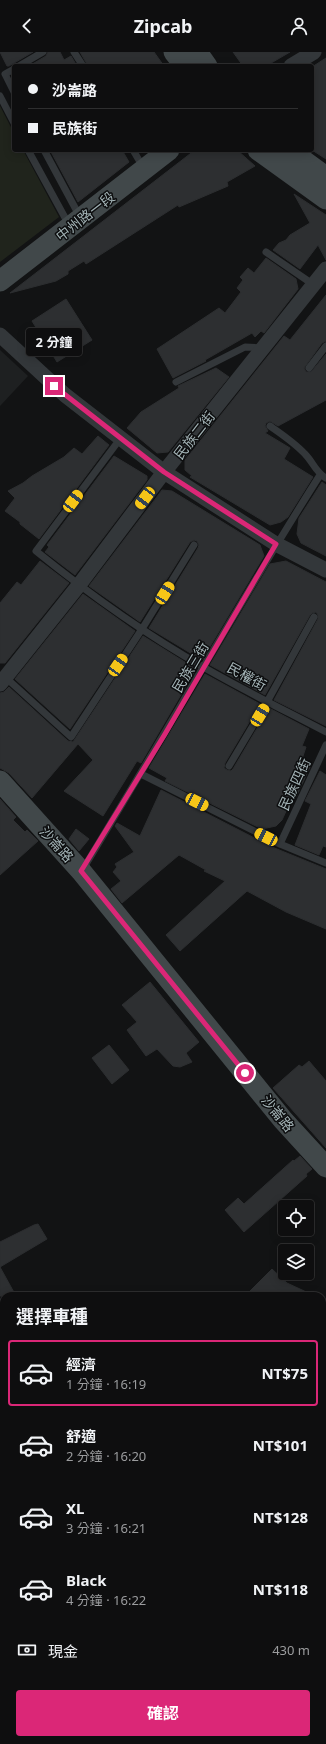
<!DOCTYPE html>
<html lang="zh-TW">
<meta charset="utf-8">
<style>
:root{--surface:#0e0e0f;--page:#1c1c1d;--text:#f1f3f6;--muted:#9b9c9e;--line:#2e2e2f;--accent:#db2777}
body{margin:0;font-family:"Noto Sans","Noto Sans TC",sans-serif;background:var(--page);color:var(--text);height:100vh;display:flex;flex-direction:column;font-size:15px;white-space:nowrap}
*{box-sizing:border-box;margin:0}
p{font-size:13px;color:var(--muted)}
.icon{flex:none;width:22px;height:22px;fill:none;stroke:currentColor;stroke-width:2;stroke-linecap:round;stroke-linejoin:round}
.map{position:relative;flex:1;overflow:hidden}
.details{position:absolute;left:0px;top:1240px;width:326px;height:452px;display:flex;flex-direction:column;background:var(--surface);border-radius:12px 12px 0 0;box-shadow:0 2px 10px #0003,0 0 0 1px var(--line)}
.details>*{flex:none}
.top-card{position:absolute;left:12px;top:12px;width:302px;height:88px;border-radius:4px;box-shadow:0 2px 10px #0003,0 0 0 1px var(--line);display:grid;align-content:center;height:88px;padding:0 16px;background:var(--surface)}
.tools{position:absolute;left:278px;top:1148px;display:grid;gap:8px}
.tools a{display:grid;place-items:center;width:36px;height:36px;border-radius:4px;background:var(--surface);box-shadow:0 2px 10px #0003,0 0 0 1px var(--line);font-size:20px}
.end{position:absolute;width:18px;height:18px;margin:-9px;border:5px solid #db2777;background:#fff;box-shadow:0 0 0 2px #fff}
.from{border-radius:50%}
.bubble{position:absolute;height:28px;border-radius:4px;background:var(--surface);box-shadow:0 2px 10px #0003,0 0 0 1px var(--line);font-size:13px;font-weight:700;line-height:28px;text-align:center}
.car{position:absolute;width:12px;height:24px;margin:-12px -6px;border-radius:5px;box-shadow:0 0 3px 1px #0007;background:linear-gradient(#f5c518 24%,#345 0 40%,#f5c518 0 76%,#345 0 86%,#f5c518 0)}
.top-card b{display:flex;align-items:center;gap:14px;height:38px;font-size:15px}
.top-card b+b{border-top:1px solid var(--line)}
.top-card i{width:10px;height:10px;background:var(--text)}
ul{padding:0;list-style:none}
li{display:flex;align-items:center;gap:12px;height:66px;margin:0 8px 6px;padding:0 8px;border:2px solid transparent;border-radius:4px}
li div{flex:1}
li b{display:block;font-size:15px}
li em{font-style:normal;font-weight:700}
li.selected{border-color:var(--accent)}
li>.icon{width:36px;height:36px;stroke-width:1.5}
h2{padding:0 16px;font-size:18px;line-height:48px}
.pay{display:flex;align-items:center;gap:10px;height:44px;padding:0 16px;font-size:15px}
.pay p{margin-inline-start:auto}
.cta{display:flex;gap:8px;margin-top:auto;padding:8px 16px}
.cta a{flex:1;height:46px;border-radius:4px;background:var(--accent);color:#fff;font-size:16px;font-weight:700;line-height:46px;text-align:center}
header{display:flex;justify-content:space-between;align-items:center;height:52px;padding:0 16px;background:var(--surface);font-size:18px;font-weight:700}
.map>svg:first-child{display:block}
.built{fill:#1e2021}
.green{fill:#20241c}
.building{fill:#2d2f31;stroke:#2c2e30}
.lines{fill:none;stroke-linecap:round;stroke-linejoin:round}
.lane{stroke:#33373a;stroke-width:7}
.street{stroke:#33373a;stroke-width:15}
.secondary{stroke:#41484a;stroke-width:21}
.route{stroke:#db2777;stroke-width:5}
.labels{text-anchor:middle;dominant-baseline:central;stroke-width:3;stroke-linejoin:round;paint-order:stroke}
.street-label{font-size:14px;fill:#a3b3b6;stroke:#0d0e0f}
</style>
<header><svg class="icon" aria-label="back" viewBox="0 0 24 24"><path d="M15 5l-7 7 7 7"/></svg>Zipcab<svg class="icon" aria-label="person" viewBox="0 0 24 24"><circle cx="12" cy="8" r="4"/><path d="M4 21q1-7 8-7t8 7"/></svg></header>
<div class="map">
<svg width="326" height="1692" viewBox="0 0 326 1692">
<rect width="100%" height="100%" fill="#121314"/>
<path class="built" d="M 0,298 L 28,324 L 0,354 Z"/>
<path class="green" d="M 0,54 L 14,81 L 14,98 L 23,98 L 59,165 L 0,210 Z"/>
<path class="building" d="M 0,0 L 33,0 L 9,14 L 7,14 Z
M 48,0 L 60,0 L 64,8 L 71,4 L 77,14 L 29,14 L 46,4 Z
M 80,0 L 154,0 L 164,14 L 88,14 Z
M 233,0 L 290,0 L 266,14 L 243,14 Z
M 326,6 L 326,107 L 312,98 L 312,15 Z
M 50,98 L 122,98 L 129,110 L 78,150 Z
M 195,98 L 237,98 L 255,114 L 227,130 L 228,134 L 179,155 L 178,153 L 86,212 L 84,209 L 68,219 L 68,222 L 56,229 L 10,241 Z
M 294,142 L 326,163 L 326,208 L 318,193 L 300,217 L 273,198 L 279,191 L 286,188 L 290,183 L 310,171 Z
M 266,206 L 296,227 L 298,237 L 264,281 L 261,279 L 255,285 L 252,281 L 205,308 L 206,309 L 173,326 L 157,297 L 219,256 L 225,261 L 241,240 L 237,236 L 243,228 L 240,225 L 248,216 L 254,221 Z
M 326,243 L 326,289 L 322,291 L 304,316 L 306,320 L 311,320 L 326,302 L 326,348 L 278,374 L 270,369 L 266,371 L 265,374 L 268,379 L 265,381 L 290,396 L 284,407 L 313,425 L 288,465 L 281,470 L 270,473 L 190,425 L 192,424 L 185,418 L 185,408 L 284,284 L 290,288 Z
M 66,247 L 92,288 L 57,310 L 32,269 Z
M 216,316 L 229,325 L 168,400 L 157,401 L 127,376 L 141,360 L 179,336 L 178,334 Z
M 98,384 L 109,393 L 39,487 L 20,472 L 20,470 L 5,459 L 15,446 L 8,439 L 23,431 L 32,424 L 64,405 L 74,396 L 82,402 Z
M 114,404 L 147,424 L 147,428 L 75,523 L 45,500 L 49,495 L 47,493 Z
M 322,430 L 326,433 L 326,504 L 301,491 L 297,482 L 299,466 Z
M 162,438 L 172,439 L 260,493 L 264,504 L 202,608 L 149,576 L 198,496 L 199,493 L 197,489 L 194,488 L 190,490 L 140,570 L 89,534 Z
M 40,509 L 69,531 L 5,611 L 0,611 L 0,551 L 17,530 L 21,533 Z
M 286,509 L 326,530 L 326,674 L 274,648 L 318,567 L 318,563 L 316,560 L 312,561 L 310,563 L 265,643 L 210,613 L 270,512 Z
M 83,542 L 135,579 L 70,677 L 15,627 Z
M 143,584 L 196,617 L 141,711 L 137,709 L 103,764 L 64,739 L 93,708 L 78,692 L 32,746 L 9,721 L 0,716 L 0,641 L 4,640 L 9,635 L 68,689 L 73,690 Z
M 205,622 L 260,652 L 225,711 L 224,716 L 227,718 L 231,719 L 233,717 L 269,656 L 309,677 L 302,694 L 306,695 L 302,707 L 311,713 L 296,745 L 293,744 L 282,768 L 276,774 L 262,777 L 165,729 L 167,726 L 149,716 Z
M 320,719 L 326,723 L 326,795 L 323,794 L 319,803 L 295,793 L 311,752 L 305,749 Z
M 161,738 L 272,795 L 326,817 L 326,877 L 286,860 L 247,839 L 180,899 L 166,883 L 225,829 L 204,819 L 206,818 L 179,803 L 122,851 L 111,837 L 121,829 L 113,820 L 117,815 L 115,812 L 134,800 L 115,774 L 117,771 L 140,784 Z
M 0,747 L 16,765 L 13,768 L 25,780 L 27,778 L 38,789 L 0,823 Z
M 76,777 L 89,787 L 79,799 L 69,787 Z
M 150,930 L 199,990 L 186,1001 L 192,1010 L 180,1015 L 173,1014 L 157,997 L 146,1004 L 127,978 L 137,970 L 122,953 Z
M 109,993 L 129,1018 L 112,1032 L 92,1006 Z
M 309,1009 L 326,1029 L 326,1096 L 273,1036 L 299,1013 L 302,1015 Z
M 300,1104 L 312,1117 L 306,1122 L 307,1124 L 244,1180 L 225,1158 L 238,1146 L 244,1152 L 293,1108 L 294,1109 Z
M 38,1172 L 47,1187 L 0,1215 L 16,1244 L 0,1244 L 0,1190 L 34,1173 Z
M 272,1217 L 287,1231 L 315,1244 L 245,1244 Z"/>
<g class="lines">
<path class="lane" d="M 74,0 L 83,14
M 19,14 L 43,0
M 14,17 L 5,22 L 14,40
M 0,44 L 14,71
M 28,98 L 69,173
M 44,98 L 80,165
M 133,98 L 143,115
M 266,200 L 314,233
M 309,316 L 326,294
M 176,330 L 245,295 L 263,296
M 270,374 C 283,383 295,391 305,402 C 313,410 316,421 326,426
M 120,387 L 36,499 C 89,542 145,582 205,616 C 245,639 286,659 326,680
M 4,624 L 71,685 L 142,577 L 194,493
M 229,714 L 267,650 L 314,565
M 141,722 L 280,792 L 326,693
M 280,792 L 326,811
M 83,817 C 163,686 238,552 320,423
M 322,1299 L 326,1296
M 0,1338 L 4,1343
M 322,1392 L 326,1396
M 322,1494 L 326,1491
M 36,1692 L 40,1688"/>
<path class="street" d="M 291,14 L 314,0
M 0,283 L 65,343 L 164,420 L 276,492 L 326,518
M 0,632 L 79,533 L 164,420 L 326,217"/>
<path class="secondary" d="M 174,0 L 185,14
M 197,0 L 207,14
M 258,98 L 326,147
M 289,98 L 326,125
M 0,229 L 169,98
M 0,729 L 81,819 L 283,1068 L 326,1115"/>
</g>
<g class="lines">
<path class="route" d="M 54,334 L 164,420 L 276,492 L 165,682 L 81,819 L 245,1021"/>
</g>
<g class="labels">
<g class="street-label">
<text transform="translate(85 164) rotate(-38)">中州路一段</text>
<text transform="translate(194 383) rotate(-52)">民族二街</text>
<text transform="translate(190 615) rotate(-59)">民族三街</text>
<text transform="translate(247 624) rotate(29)">民權街</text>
<text transform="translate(294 732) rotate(-65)">民族四街</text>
<text transform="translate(57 792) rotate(48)">沙崙路</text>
<text transform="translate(278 1061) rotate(51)">沙崙路</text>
</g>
</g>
</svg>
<div class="tools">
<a><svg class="icon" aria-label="locate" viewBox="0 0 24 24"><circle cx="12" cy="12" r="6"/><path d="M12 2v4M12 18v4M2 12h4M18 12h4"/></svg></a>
<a><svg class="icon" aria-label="layers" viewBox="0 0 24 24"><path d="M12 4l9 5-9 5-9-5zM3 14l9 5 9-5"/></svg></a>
</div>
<i class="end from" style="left:245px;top:1021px"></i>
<i class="end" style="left:54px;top:334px"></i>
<div class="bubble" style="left:26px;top:276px;width:56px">2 分鐘</div>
<i class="car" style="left:145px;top:446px;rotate:217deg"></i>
<i class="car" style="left:73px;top:449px;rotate:37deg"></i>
<i class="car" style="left:165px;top:541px;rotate:32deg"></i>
<i class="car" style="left:118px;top:613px;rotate:34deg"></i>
<i class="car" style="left:260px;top:663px;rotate:31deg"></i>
<i class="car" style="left:197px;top:750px;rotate:117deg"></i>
<i class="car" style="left:266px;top:785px;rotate:297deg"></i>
<div class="top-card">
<b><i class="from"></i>沙崙路</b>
<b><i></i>民族街</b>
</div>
<section class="details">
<h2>選擇車種</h2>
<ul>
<li class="selected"><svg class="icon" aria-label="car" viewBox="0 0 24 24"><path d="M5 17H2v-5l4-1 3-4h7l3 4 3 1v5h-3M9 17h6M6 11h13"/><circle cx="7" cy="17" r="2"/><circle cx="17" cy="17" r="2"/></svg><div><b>經濟</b><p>1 分鐘 · 16:19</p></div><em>NT$75</em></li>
<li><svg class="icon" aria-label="car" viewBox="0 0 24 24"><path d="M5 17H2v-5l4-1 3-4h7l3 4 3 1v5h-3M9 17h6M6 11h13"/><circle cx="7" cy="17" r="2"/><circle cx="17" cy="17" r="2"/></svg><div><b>舒適</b><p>2 分鐘 · 16:20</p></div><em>NT$101</em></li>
<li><svg class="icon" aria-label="car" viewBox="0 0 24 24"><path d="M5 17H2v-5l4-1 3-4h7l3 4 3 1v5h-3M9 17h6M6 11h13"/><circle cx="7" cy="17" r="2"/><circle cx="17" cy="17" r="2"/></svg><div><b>XL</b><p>3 分鐘 · 16:21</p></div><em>NT$128</em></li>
<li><svg class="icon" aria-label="car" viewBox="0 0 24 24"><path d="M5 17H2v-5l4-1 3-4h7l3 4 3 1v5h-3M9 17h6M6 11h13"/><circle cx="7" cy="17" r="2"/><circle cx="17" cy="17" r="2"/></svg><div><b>Black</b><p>4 分鐘 · 16:22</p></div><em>NT$118</em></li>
</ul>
<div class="pay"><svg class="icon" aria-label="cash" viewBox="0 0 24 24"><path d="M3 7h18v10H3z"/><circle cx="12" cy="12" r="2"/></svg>現金<p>430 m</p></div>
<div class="cta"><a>確認</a></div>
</section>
</div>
